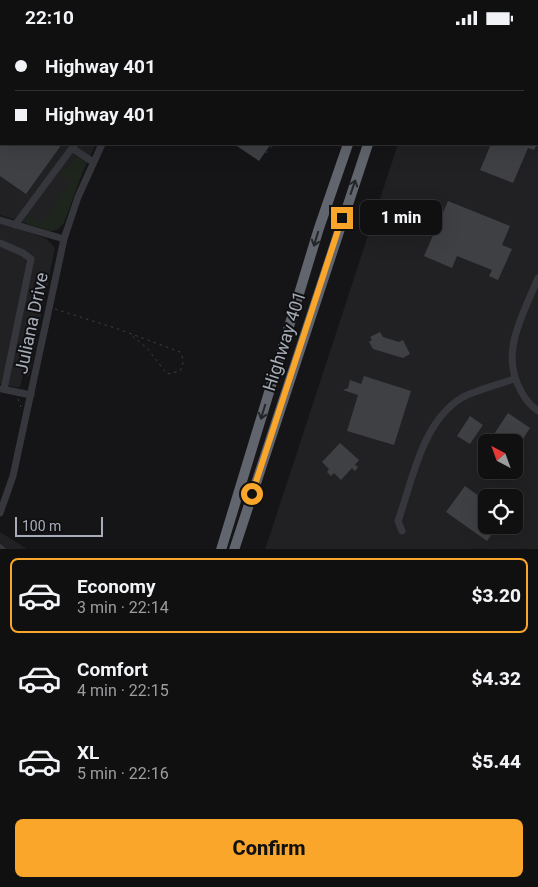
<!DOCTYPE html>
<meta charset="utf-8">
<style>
:root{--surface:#101011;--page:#19191a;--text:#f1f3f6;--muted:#9c9d9f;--line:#303031;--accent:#faa62a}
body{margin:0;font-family:Roboto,sans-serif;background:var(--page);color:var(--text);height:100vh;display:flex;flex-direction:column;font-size:19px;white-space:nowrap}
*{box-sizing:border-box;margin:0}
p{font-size:16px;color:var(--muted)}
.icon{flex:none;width:28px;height:28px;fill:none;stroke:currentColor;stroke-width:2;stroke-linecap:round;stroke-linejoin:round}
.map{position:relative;height:514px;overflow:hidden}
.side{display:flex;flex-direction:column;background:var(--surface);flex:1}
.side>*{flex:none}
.guide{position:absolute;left:0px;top:0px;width:539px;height:110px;box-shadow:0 5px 20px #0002,0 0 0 1px var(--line);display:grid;align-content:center;height:110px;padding:0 15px;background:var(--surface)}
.needle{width:32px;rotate:319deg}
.buttons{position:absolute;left:478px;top:399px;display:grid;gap:10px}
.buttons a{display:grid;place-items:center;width:45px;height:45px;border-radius:8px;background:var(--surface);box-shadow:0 5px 20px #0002,0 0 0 1px var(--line);font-size:25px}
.scale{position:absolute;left:15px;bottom:12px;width:88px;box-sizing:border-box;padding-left:5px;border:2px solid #a6adb8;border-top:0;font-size:14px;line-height:18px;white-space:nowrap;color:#a6adb8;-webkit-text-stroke:4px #101012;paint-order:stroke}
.end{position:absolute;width:22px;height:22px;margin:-11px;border:6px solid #faa62a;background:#111;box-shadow:0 0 0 2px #111}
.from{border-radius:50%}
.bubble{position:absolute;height:35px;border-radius:8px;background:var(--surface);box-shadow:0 5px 20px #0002,0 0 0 1px var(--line);font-size:16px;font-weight:800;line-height:35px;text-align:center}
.guide b{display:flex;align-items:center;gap:18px;height:48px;font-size:19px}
.guide b+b{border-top:1px solid var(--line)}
.guide i{width:12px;height:12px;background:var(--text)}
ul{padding:9px 0 0;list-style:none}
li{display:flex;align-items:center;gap:15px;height:75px;margin:0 10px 8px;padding:0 5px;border:2px solid transparent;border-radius:8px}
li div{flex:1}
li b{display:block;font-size:19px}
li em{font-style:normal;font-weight:800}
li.current{border-color:var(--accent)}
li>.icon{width:45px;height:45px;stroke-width:1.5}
.cta{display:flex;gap:10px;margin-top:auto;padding:10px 15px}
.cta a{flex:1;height:58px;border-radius:8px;background:var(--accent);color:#111;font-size:20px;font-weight:800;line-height:58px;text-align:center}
.status{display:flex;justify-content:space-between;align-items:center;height:35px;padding:0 25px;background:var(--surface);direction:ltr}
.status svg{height:14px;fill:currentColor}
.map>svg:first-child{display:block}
.built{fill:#212124;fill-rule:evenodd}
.green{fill:#1d251d}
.building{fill:#3f4044}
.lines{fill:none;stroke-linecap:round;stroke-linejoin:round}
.path{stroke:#3c3e43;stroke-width:1;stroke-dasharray:2.5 4;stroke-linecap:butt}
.minor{stroke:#36373c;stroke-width:7}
.highway{stroke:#61656d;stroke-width:10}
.oneway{stroke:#242529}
.route{stroke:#faa62a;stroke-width:6}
.labels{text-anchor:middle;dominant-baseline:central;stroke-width:4;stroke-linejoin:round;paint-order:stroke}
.street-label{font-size:18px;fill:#a6adb8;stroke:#101012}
</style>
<div class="status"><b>22:10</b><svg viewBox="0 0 49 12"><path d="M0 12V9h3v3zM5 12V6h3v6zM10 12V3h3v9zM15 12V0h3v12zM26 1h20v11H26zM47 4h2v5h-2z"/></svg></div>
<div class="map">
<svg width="538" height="515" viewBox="0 0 538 515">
<rect width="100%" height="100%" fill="#151517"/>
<path class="built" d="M 0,0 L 168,0 L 1,1 L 1,109 L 96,109 L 78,148 L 64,188 L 57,195 L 50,196 L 0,180 Z
M 447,0 L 538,0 L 538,514 L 265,515 L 398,109 L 538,109 L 538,1 ZM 486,408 L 514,408 L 514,435 L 486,435 ZM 486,462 L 514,462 L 514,490 L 486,490 Z
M 0,186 L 47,204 L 55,213 L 29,341 L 23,340 L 20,352 L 15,352 L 0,349 Z
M 0,497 L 27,514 L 0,514 Z"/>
<path class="green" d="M 188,0 L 320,0 L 187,1 Z
M 77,121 L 82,124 L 85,130 L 64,188 L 53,196 L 27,189 L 26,183 L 29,181 L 42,188 L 71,146 L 61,140 Z"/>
<path class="building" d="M 0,109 L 62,109 L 26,159 L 0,141 Z
M 234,109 L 271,109 L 259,126 Z
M 491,109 L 537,109 L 534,115 L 528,113 L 513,148 L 480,135 Z
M 448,166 L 510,191 L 502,210 L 512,214 L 498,245 L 489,241 L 492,235 L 457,221 L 452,233 L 424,221 Z
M 380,297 L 383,302 L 399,307 L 403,305 L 410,319 L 403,323 L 373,314 L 369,307 L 372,305 L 370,302 Z
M 364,341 L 411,356 L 394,410 L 347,396 L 358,360 L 343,355 L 348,353 L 350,345 L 361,349 Z
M 508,378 L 530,393 L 514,418 L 514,408 L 488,408 Z
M 470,381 L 483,390 L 470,409 L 457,401 Z
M 340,408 L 359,425 L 355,430 L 358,432 L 355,436 L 352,433 L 341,445 L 334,438 L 331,441 L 327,437 L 329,434 L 322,427 Z
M 486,409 L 486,428 L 478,422 Z
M 465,451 L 486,466 L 486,490 L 498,490 L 487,506 L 446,477 Z"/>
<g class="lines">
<path class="path" d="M 266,118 L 274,109
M 55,274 L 118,294 L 180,317 C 184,324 184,329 180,336 L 167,339 L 147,313 L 130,299
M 18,364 L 21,372"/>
<path class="minor" d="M 111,0 L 113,1
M 98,1 L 99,0
M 174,1 L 175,0
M 538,62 L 538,63
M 72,113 L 93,127
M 0,185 L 64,204
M 15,190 L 75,109
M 0,208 L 23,218 L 31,224 L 4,354
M 538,243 C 523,280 499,318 521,356 C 525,364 531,371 538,376
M 2,354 L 31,360
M 0,478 L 13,441 L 64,204 L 78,162 L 102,109
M 402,496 L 398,486 C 413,444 422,386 463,362 C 479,354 497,350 514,344
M 0,513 L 2,515"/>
<path class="highway" d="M 390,1 L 390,0
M 410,1 L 411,0
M 221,515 L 319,193 L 348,109
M 234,515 L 368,109"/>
</g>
<defs><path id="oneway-shaft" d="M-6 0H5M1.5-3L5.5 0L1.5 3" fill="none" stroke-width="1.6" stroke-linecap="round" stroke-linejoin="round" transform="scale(1.25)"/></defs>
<g class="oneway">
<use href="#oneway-shaft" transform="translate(353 152) rotate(-71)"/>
<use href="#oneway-shaft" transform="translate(316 204) rotate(107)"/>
<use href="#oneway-shaft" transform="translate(263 377) rotate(107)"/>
</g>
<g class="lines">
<path class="route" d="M 252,459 L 342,183"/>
</g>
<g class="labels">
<g class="street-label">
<text transform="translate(31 288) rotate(-78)">Juliana Drive</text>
<text transform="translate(284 306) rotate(-72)">Highway 401</text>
</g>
</g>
</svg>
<div class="buttons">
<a><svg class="needle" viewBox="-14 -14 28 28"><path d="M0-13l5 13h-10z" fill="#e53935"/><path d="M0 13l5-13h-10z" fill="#9c9d9f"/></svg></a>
<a><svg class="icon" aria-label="locate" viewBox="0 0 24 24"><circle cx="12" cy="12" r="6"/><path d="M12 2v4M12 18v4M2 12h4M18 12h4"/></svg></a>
</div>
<div class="scale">100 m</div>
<i class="end from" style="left:252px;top:459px"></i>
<i class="end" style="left:342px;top:183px"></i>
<div class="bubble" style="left:360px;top:165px;width:82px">1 min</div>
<div class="guide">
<b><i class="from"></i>Highway 401</b>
<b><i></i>Highway 401</b>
</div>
</div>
<section class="side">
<ul>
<li class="current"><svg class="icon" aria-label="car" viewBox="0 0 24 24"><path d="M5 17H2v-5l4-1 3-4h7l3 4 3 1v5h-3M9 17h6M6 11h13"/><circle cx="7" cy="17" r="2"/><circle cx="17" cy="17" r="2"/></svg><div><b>Economy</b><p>3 min · 22:14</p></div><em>$3.20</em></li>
<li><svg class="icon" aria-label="car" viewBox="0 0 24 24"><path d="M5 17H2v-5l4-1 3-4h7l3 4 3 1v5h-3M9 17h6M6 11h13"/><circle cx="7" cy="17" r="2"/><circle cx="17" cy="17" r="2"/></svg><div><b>Comfort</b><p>4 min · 22:15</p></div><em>$4.32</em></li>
<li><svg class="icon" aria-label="car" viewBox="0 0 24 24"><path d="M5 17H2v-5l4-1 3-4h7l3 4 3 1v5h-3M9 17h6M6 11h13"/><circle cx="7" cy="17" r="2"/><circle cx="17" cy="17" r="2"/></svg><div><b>XL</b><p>5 min · 22:16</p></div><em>$5.44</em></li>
</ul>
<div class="cta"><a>Confirm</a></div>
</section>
